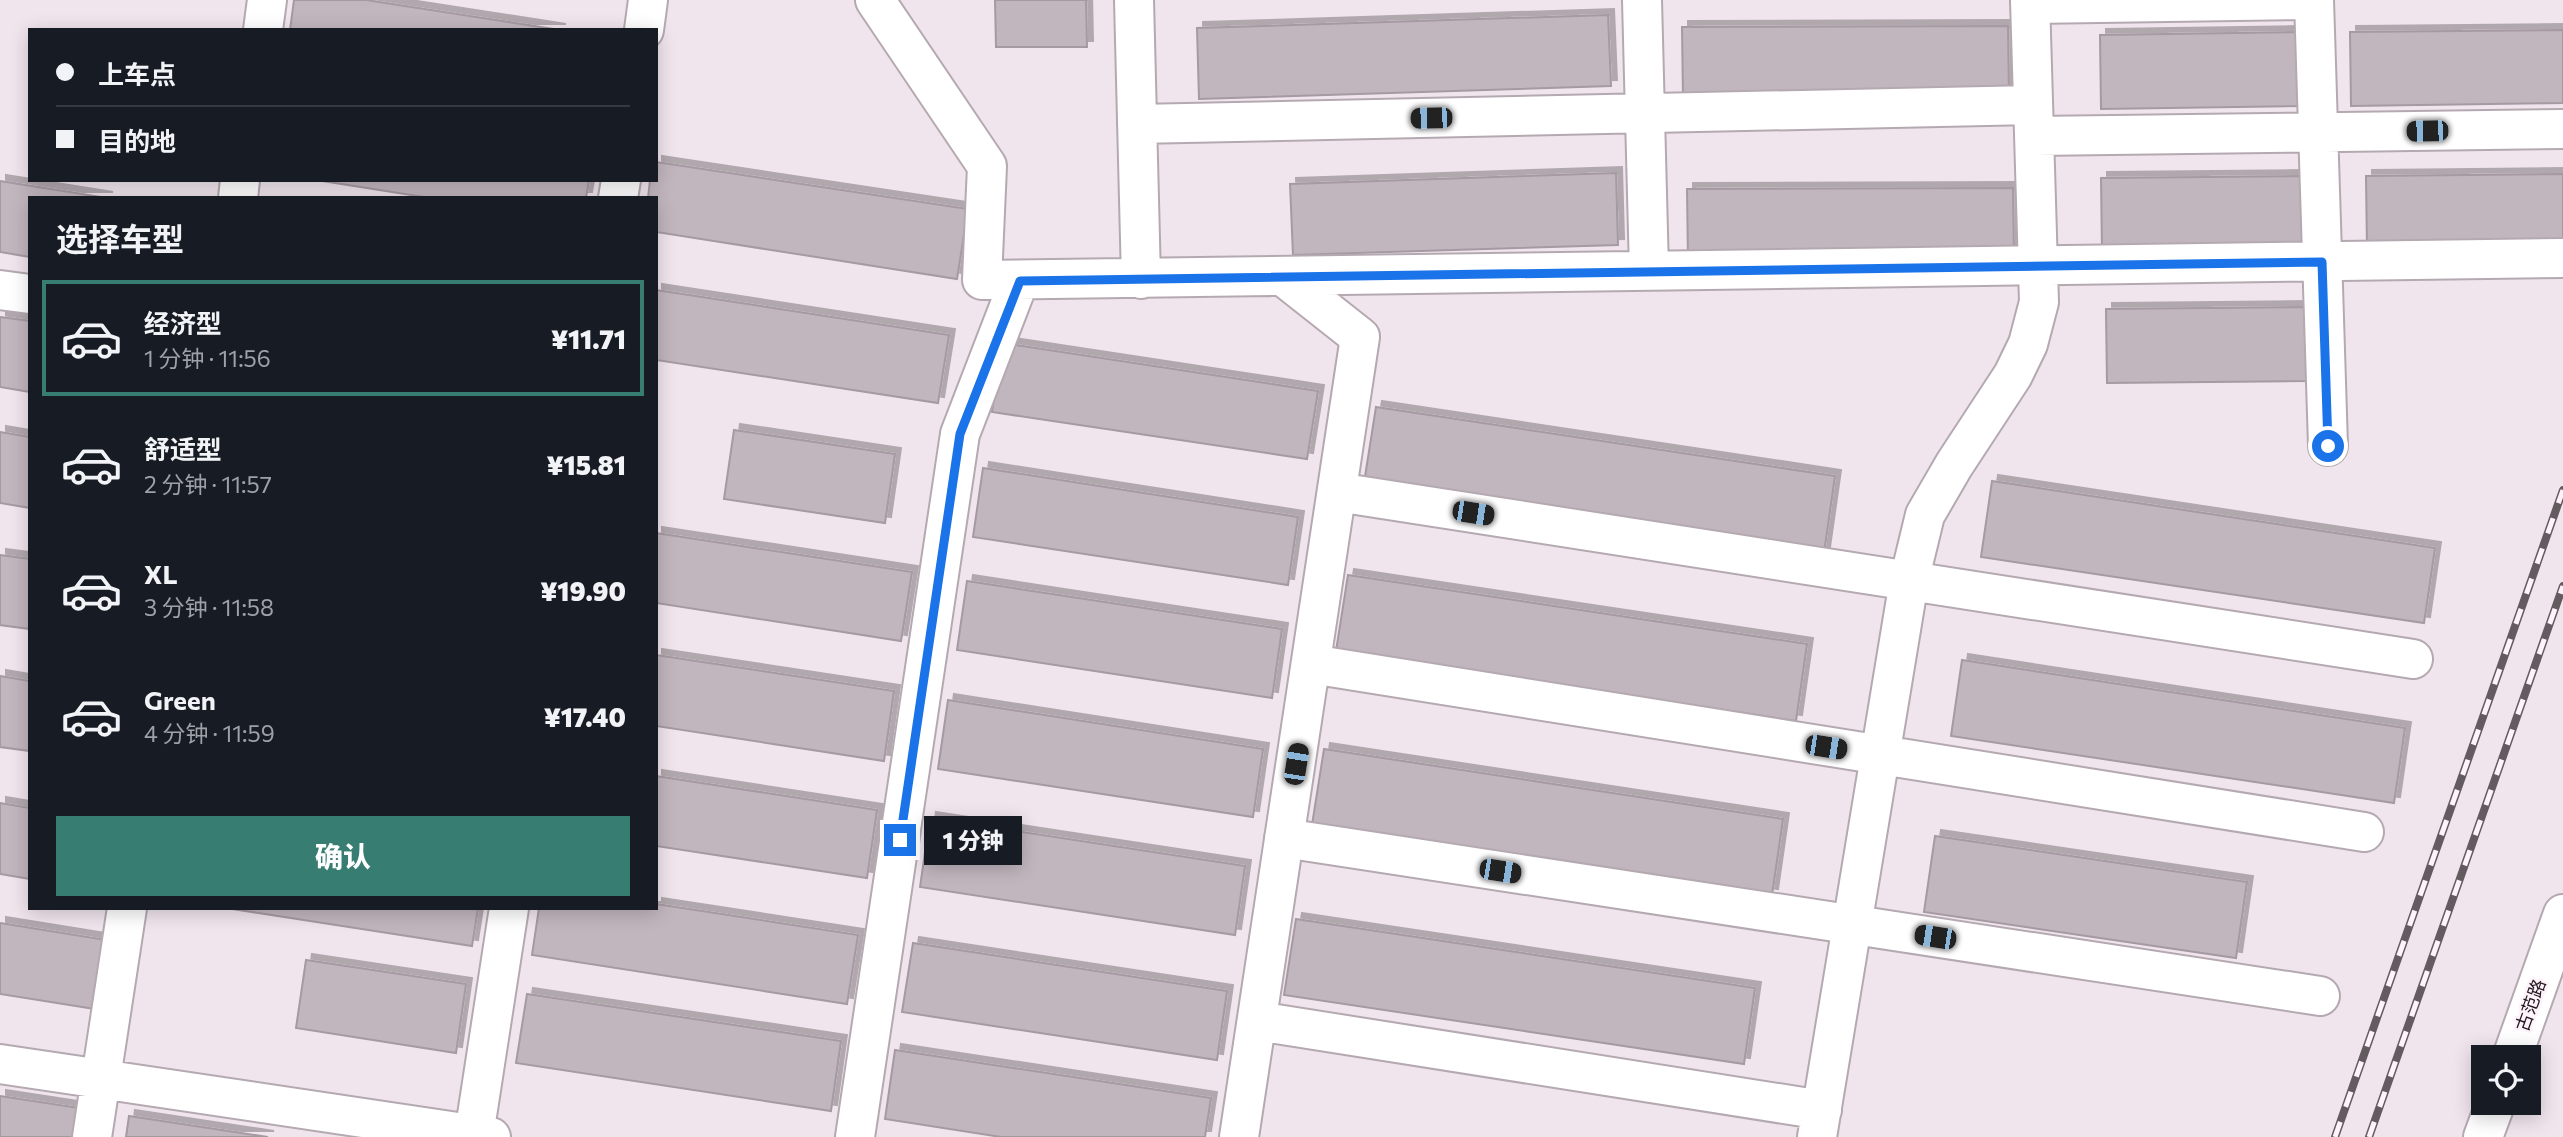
<!DOCTYPE html>
<html lang="zh">
<meta charset="utf-8">
<style>
:root{--surface:#171b24;--page:#242831;--text:#f1f3f6;--muted:#9ea1a6;--line:#363941;--accent:#387d71}
body{margin:0;font-family:Commissioner,"Noto Sans SC",sans-serif;background:var(--page);color:var(--text);height:100vh;display:flex;flex-direction:column;font-size:26px;white-space:nowrap}
*{box-sizing:border-box;margin:0}
p{font-size:23px;color:var(--muted)}
.icon{flex:none;width:38px;height:38px;fill:none;stroke:currentColor;stroke-width:2;stroke-linecap:round;stroke-linejoin:round}
.map{position:relative;flex:1;overflow:hidden}
.side{position:absolute;left:28px;top:196px;width:630px;height:714px;display:flex;flex-direction:column;background:var(--surface);border-radius:0px;box-shadow:0 4px 18px #0003}
.side>*{flex:none}
.top-card{position:absolute;left:28px;top:28px;width:630px;height:154px;border-radius:0px;box-shadow:0 4px 18px #0003;display:grid;align-content:center;height:154px;padding:0 28px;background:var(--surface)}
.buttons{position:absolute;left:2471px;top:1045px;display:grid;gap:14px}
.buttons a{display:grid;place-items:center;width:70px;height:70px;border-radius:0px;background:var(--surface);box-shadow:0 4px 18px #0003;font-size:35px}
.end{position:absolute;width:32px;height:32px;margin:-16px;border:9px solid #1a73e8;background:#fff;box-shadow:0 0 0 4px #fff}
.from{border-radius:50%}
.bubble{position:absolute;height:49px;border-radius:0px;background:var(--surface);box-shadow:0 4px 18px #0003;font-size:23px;font-weight:800;line-height:49px;text-align:center}
.car{position:absolute;width:21px;height:42px;margin:-21px -10px;border-radius:9px;box-shadow:0 0 5px 2px #0007;background:linear-gradient(#222 24%,#8ab4d8 0 40%,#222 0 76%,#8ab4d8 0 86%,#222 0)}
.top-card b{display:flex;align-items:center;gap:24px;height:66px;font-size:26px}
.top-card b+b{border-top:2px solid var(--line)}
.top-card i{width:18px;height:18px;background:var(--text)}
ul{padding:0;list-style:none}
li{display:flex;align-items:center;gap:21px;height:116px;margin:0 14px 10px;padding:0 14px;border:4px solid transparent;border-radius:0px}
li div{flex:1}
li b{display:block;font-size:26px}
li em{font-style:normal;font-weight:800}
li.active{border-color:var(--accent)}
li>.icon{width:63px;height:63px;stroke-width:1.5}
h2{padding:0 28px;font-size:32px;line-height:84px}
.cta{display:flex;gap:14px;margin-top:auto;padding:14px 28px}
.cta a{flex:1;height:80px;border-radius:0px;background:var(--accent);color:#fff;font-size:28px;font-weight:800;line-height:80px;text-align:center}
.map>svg:first-child{display:block}
.building{fill:#c2b6be;stroke:#a69aa2;stroke-width:2;filter:url(#shadow)}
.lines{fill:none;stroke-linecap:round;stroke-linejoin:round}
.minor-casing{stroke:#b5a9b1;stroke-width:42}
.major-casing{stroke:#b5a9b1;stroke-width:42}
.minor{stroke:#fff;stroke-width:38}
.major{stroke:#fff;stroke-width:38}
.rail-casing{stroke:#635b60;stroke-width:8}
.rail{stroke:#fff2fa;stroke-width:5;stroke-dasharray:16;stroke-linecap:butt}
.route{stroke:#1a73e8;stroke-width:9}
.labels{text-anchor:middle;dominant-baseline:central;stroke-width:5;stroke-linejoin:round;paint-order:stroke}
.street-label{font-size:18px;fill:#1d181b;stroke:#fff2fa}
</style>
<div class="map">
<svg width="2563" height="1137" viewBox="0 0 2563 1137">
<defs>
<filter id="shadow"><feDropShadow dx="6" dy="-6" stdDeviation="0" flood-color="#0004"/></filter>
</defs>
<rect width="100%" height="100%" fill="#f1e5ed"/>
<path class="building" d="M 294,0 L 366,0 L 560,30 L 290,30 Z
M 995,0 L 1086,0 L 1087,47 L 996,47 Z
M 1608,15 L 1611,86 L 1199,99 L 1197,28 Z
M 2008,26 L 2009,98 L 1683,99 L 1682,27 Z
M 2563,30 L 2563,103 L 2351,106 L 2350,32 Z
M 2302,32 L 2303,106 L 2101,109 L 2100,35 Z
M 656,162 L 968,209 L 957,279 L 656,232 L 656,198 L 648,198 L 650,180 L 656,180 Z
M 1616,173 L 1618,245 L 1293,255 L 1290,184 Z
M 2563,174 L 2563,248 L 2367,250 L 2366,176 Z
M 2303,176 L 2304,250 L 2102,252 L 2101,178 Z
M 316,180 L 589,180 L 586,198 L 430,198 Z
M 0,181 L 107,198 L 30,198 L 30,257 L 0,252 Z
M 2013,188 L 2014,260 L 1688,261 L 1687,189 Z
M 656,290 L 949,335 L 938,403 L 656,360 Z
M 2308,307 L 2309,381 L 2107,383 L 2106,309 Z
M 0,317 L 30,321 L 30,392 L 0,387 Z
M 1003,343 L 1318,391 L 1307,459 L 992,412 Z
M 1376,407 L 1835,476 L 1824,553 L 1364,483 Z
M 734,430 L 895,454 L 885,523 L 724,499 Z
M 0,432 L 30,437 L 30,508 L 0,503 Z
M 983,468 L 1298,517 L 1288,585 L 973,537 Z
M 1992,481 L 2435,548 L 2424,623 L 1981,557 Z
M 656,533 L 912,572 L 901,641 L 656,603 Z
M 0,555 L 30,559 L 30,629 L 0,625 Z
M 1348,575 L 1807,644 L 1796,721 L 1336,651 Z
M 967,581 L 1282,629 L 1272,698 L 957,650 Z
M 656,655 L 894,691 L 884,761 L 656,726 Z
M 1962,660 L 2405,728 L 2394,803 L 1951,736 Z
M 0,676 L 30,681 L 30,751 L 0,747 Z
M 948,700 L 1263,749 L 1253,817 L 938,769 Z
M 1324,749 L 1783,819 L 1772,895 L 1312,825 Z
M 656,776 L 877,810 L 867,878 L 656,846 Z
M 0,803 L 30,808 L 30,879 L 0,874 Z
M 930,818 L 1245,866 L 1235,935 L 920,887 Z
M 1935,836 L 2247,882 L 2236,958 L 1924,912 Z
M 656,904 L 858,935 L 847,1004 L 532,955 L 539,908 L 656,908 Z
M 226,908 L 478,908 L 472,946 Z
M 1296,919 L 1755,988 L 1744,1064 L 1284,995 Z
M 0,923 L 106,940 L 95,1009 L 0,994 Z
M 913,943 L 1227,991 L 1217,1060 L 902,1012 Z
M 306,960 L 466,984 L 456,1053 L 296,1028 Z
M 527,994 L 841,1041 L 831,1111 L 516,1063 Z
M 895,1050 L 1211,1098 L 1205,1137 L 1001,1137 L 885,1119 Z
M 0,1096 L 79,1108 L 75,1137 L 0,1137 Z
M 129,1116 L 268,1137 L 126,1137 Z"/>
<g class="lines">
<defs>
<path id="minor" d="M 875,0 L 987,166 L 982,280 L 2563,258
M 1134,0 L 1141,279
M 1642,0 L 1649,271
M 2314,0 L 2328,446
M 2030,4 L 2310,0
M 263,30 L 267,0
M 644,30 L 648,0
M 1137,124 L 2033,105
M 2034,136 L 2563,129
M 238,198 L 240,180
M 618,198 L 621,180
M 0,290 L 30,294
M 1337,492 L 2413,659
M 1311,664 L 2364,832
M 1284,838 L 2320,996
M 1257,1021 L 1822,1110
M 0,1064 L 491,1137
M 474,1135 L 509,908
M 92,1137 L 127,908
M 855,1137 L 960,434 L 1019,281
M 1239,1137 L 1360,337 L 1284,277
M 1817,1137 L 1909,581 L 1925,515 L 1954,465 L 2013,375 L 2028,344 L 2039,302 L 2030,0"/>
<path id="major" d="M 2512,1057 L 2563,914
M 2483,1137 L 2496,1102"/>
</defs>
<use href="#minor" class="minor-casing"/>
<use href="#major" class="major-casing"/>
<use href="#minor" class="minor"/>
<use href="#major" class="major"/>
<defs>
<path id="rail" d="M 2335,1137 L 2563,490
M 2369,1137 L 2563,586"/>
</defs>
<use href="#rail" class="rail-casing"/>
<use href="#rail" class="rail"/>
</g>
<g class="lines">
<path class="route" d="M 900,840 L 960,434 L 1020,281 L 2322,262 L 2328,446"/>
</g>
<g class="labels">
<g class="street-label">
<text transform="translate(2530 1005) rotate(-70)">古范路</text>
</g>
</g>
</svg>
<div class="buttons">
<a><svg class="icon" aria-label="locate" viewBox="0 0 24 24"><circle cx="12" cy="12" r="6"/><path d="M12 2v4M12 18v4M2 12h4M18 12h4"/></svg></a>
</div>
<i class="end from" style="left:2328px;top:446px"></i>
<i class="end" style="left:900px;top:840px"></i>
<div class="bubble" style="left:924px;top:816px;width:98px">1 分钟</div>
<i class="car" style="left:1431px;top:118px;rotate:269deg"></i>
<i class="car" style="left:2427px;top:131px;rotate:269deg"></i>
<i class="car" style="left:1473px;top:513px;rotate:99deg"></i>
<i class="car" style="left:1826px;top:747px;rotate:99deg"></i>
<i class="car" style="left:1296px;top:764px;rotate:9deg"></i>
<i class="car" style="left:1500px;top:871px;rotate:99deg"></i>
<i class="car" style="left:1935px;top:937px;rotate:279deg"></i>
<div class="top-card">
<b><i class="from"></i>上车点</b>
<b><i></i>目的地</b>
</div>
<section class="side">
<h2>选择车型</h2>
<ul>
<li class="active"><svg class="icon" aria-label="car" viewBox="0 0 24 24"><path d="M5 17H2v-5l4-1 3-4h7l3 4 3 1v5h-3M9 17h6M6 11h13"/><circle cx="7" cy="17" r="2"/><circle cx="17" cy="17" r="2"/></svg><div><b>经济型</b><p>1 分钟 · 11:56</p></div><em>¥11.71</em></li>
<li><svg class="icon" aria-label="car" viewBox="0 0 24 24"><path d="M5 17H2v-5l4-1 3-4h7l3 4 3 1v5h-3M9 17h6M6 11h13"/><circle cx="7" cy="17" r="2"/><circle cx="17" cy="17" r="2"/></svg><div><b>舒适型</b><p>2 分钟 · 11:57</p></div><em>¥15.81</em></li>
<li><svg class="icon" aria-label="car" viewBox="0 0 24 24"><path d="M5 17H2v-5l4-1 3-4h7l3 4 3 1v5h-3M9 17h6M6 11h13"/><circle cx="7" cy="17" r="2"/><circle cx="17" cy="17" r="2"/></svg><div><b>XL</b><p>3 分钟 · 11:58</p></div><em>¥19.90</em></li>
<li><svg class="icon" aria-label="car" viewBox="0 0 24 24"><path d="M5 17H2v-5l4-1 3-4h7l3 4 3 1v5h-3M9 17h6M6 11h13"/><circle cx="7" cy="17" r="2"/><circle cx="17" cy="17" r="2"/></svg><div><b>Green</b><p>4 分钟 · 11:59</p></div><em>¥17.40</em></li>
</ul>
<div class="cta"><a>确认</a></div>
</section>
</div>
